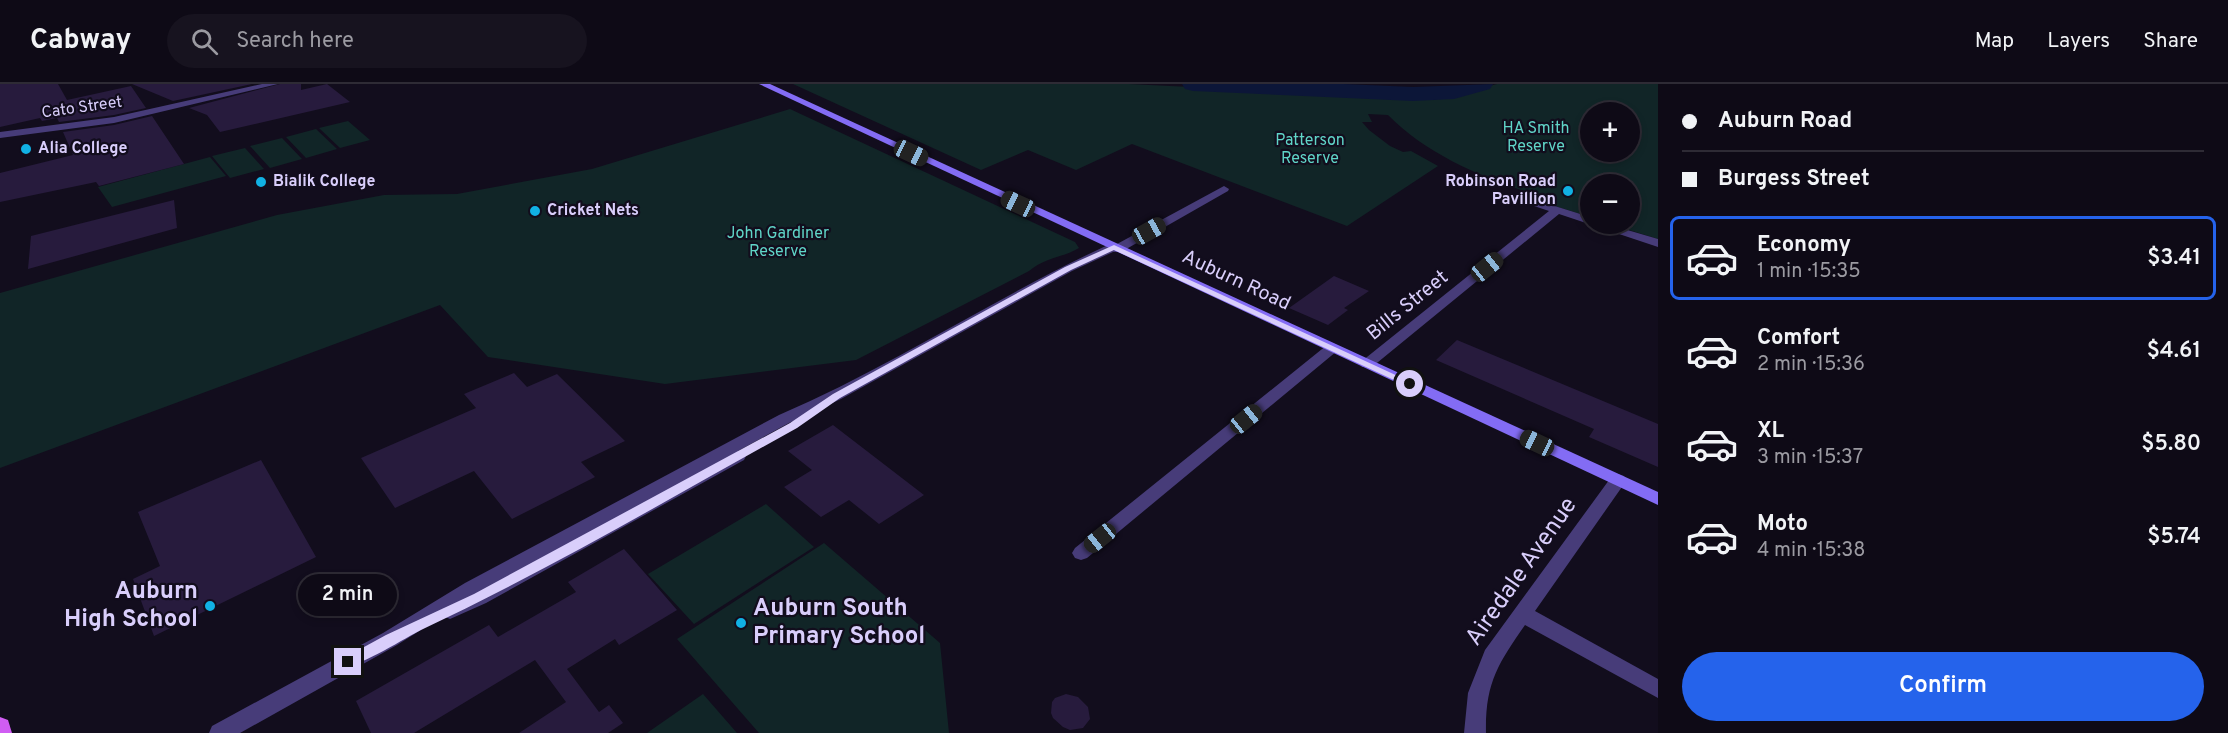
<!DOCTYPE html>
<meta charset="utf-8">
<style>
:root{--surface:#0e0a16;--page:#17131f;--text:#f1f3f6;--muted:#9b9aa1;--line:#2e2b35;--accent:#2563eb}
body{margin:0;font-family:Overpass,sans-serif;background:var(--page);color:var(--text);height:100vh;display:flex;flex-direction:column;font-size:22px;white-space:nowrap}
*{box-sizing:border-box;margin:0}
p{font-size:20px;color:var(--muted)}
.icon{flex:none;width:33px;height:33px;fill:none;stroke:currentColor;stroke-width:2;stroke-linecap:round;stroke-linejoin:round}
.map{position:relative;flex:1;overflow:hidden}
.sheet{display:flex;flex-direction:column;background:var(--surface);width:570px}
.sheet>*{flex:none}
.banner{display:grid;align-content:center;height:132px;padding:0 24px;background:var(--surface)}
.tools{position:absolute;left:1580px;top:18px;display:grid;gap:12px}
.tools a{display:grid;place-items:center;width:60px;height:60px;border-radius:50%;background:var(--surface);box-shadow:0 3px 9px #0003,0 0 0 2px var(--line);font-size:30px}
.end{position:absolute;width:27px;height:27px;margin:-14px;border:8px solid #d9cefb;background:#111;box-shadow:0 0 0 3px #111}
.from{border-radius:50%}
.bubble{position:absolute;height:42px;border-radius:21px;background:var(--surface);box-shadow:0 3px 9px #0003,0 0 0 2px var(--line);font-size:20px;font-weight:600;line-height:42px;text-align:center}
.car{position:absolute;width:18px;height:36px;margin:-18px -9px;border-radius:8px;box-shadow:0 0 4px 2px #0007;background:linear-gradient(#222 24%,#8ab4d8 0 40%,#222 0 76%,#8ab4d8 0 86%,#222 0)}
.banner b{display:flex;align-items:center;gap:21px;height:57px;font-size:22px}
.banner b+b{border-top:2px solid var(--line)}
.banner i{width:15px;height:15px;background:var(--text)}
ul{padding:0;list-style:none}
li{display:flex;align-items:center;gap:18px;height:84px;margin:0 12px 9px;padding:0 12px;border:3px solid transparent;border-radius:9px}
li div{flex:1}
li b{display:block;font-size:22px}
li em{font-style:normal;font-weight:600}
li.current{border-color:var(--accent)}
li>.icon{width:54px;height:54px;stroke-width:1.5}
.action{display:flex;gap:12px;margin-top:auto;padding:12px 24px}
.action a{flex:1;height:69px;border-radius:36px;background:var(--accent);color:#fff;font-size:24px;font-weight:600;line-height:69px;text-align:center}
header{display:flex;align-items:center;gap:36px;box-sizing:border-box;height:84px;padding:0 30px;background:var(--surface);border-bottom:2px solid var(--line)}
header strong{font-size:28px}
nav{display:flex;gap:33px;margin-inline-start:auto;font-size:21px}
.search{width:420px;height:54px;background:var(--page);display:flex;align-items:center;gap:15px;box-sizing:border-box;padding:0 21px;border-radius:33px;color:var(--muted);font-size:22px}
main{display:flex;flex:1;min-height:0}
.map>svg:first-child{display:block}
.green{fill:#112527;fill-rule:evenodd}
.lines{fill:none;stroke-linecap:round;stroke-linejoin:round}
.river{fill:#0c1638;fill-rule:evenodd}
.building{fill:#271b3d}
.street{fill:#473c79;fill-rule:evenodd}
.secondary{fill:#836cf4;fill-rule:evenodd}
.primary{fill:#d05df3;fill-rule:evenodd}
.route{fill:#d9cefb}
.poi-dot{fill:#11b1e4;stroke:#120d1d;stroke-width:2}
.labels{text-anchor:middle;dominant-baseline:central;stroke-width:4.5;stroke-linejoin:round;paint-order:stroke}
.far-street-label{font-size:16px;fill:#d9cefb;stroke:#120d1d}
.far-park-label{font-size:16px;fill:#60d5c8;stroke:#120d1d}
.far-poi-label{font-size:16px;font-weight:bold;fill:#d9cefb;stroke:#120d1d;text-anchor:start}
.street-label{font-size:20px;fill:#d9cefb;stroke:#120d1d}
.near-street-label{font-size:24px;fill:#d9cefb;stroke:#120d1d}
.near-poi-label{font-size:24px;font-weight:bold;fill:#d9cefb;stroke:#120d1d;text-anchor:end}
</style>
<header>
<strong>Cabway</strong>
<div class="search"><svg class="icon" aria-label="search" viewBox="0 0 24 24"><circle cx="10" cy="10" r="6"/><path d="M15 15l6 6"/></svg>Search here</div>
<nav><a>Map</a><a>Layers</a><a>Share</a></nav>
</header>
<main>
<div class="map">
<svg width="1658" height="649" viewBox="0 0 1658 649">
<rect width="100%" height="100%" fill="#120d1d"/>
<path class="green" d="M 793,0 L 1129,0 L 1439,15 L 1497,0 L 1658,0 L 1658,155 L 1610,140 L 1629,140 L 1629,100 L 1590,100 L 1590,133 L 1532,115 L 1536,111 C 1484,94 1427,71 1388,31 L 1368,30 L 1372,38 L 1362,38 L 1369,46 L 1390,62 L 1403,68 L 1411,67 L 1438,82 L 1347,142 L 1132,60 L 1076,86 L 1028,66 L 981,86 ZM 1590,28 L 1629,28 L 1629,68 L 1590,68 Z
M 790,25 L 1075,158 L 1079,164 C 1062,174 1046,173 1029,187 L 856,276 L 665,300 L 488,273 L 440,221 L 0,384 L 0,209 L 277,131 L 384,111 L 457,110 L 592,85 Z
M 348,37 L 370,56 L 340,64 L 319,44 Z
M 316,45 L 337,65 L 306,74 L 286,53 Z
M 282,54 L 302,75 L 270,84 L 250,62 Z
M 245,64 L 264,85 L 230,94 L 212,72 Z
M 210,73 L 226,92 L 112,123 L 98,103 Z
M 766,420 L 814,463 L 694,540 L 648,490 Z
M 824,459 L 940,559 L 949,649 L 759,649 L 677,555 Z
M 703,610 L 737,649 L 647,649 Z"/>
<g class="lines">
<path class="river" d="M 1182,0 L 1344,0 L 1413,3 L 1493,0 L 1490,5 L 1454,15 L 1413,17 L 1193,7 L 1185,5 Z"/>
</g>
<path class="building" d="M 0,0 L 58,0 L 67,16 L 131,2 L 146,24 L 114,31 L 59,38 L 57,34 L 42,37 L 40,34 L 0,43 Z
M 132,0 L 252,0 L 173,17 Z
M 280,0 L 301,0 L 301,6 L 327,0 L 350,18 L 220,48 L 207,31 L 189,24 Z
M 152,32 L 184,80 L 99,102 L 96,98 L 0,118 L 0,89 L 73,71 L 63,48 L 114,41 Z
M 174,116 L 177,144 L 28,185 L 31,152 Z
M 1334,192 L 1369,207 L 1344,224 L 1348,226 L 1328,241 L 1289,224 Z
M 1457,256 L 1658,340 L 1658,383 L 1589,353 L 1594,345 L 1436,276 Z
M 514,289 L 527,303 L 557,290 L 625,357 L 581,378 L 595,393 L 512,435 L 474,387 L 395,424 L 361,374 L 476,324 L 464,310 Z
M 833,341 L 924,411 L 879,440 L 849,416 L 821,433 L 784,403 L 812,386 L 788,367 Z
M 261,376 L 316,473 L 154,552 L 133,495 L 160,482 L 138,428 Z
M 624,465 L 677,526 L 619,561 L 615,555 L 567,585 L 599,628 L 609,621 L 623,639 L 608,649 L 519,649 L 566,618 L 535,576 L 414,649 L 371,649 L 356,617 L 489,541 L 498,553 L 576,508 L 568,498 Z
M 1066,610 L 1078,613 L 1088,623 L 1090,635 L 1083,644 L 1070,646 L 1063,643 L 1053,634 L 1051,629 L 1052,618 L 1055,614 Z"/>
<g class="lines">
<path class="street" d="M 262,0 L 278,0 L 114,39 L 0,54 L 0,48 L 114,33 Z
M 1224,102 L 1229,105 L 1228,107 L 1121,168 L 1113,168 L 1072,187 L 841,315 L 789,339 L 738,367 L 744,368 L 746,372 L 744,376 L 486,519 L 450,535 L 443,532 L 397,561 L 240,649 L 209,649 L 212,642 L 383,549 L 465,499 L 779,331 C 893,282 997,212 1110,160 L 1117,160 Z
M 1529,114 L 1590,133 L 1590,140 L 1607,140 L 1658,155 L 1658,163 L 1559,130 L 1372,283 L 1362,283 L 1360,280 L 1362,277 L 1549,127 L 1525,119 L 1524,117 Z
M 1332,260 L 1337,261 L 1339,264 L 1337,267 L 1087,474 L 1081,476 L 1075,474 L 1072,469 L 1075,464 L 1327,261 Z
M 1618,390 L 1624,392 L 1626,396 L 1624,400 L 1535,527 L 1658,595 L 1658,614 L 1525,541 C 1498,580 1485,599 1486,649 L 1464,649 L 1468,609 L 1485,566 L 1612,392 Z"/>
<path class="secondary" d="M 759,0 L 770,0 L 1658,408 L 1658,421 Z"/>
<path class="primary" d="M 0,633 L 8,636 L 12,649 L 0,649 Z"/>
</g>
<path class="route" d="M 1114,161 L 1415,300 L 1407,302 L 1114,166 L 1071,186 L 840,314 L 797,344 C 672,413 549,486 421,546 C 407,553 354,586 344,582 L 342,578 L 344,574 L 386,551 L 474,510 L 790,339 L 833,310 L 1065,183 Z"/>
<g class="poi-dot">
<circle cx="26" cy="65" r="6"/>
<circle cx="261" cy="98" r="6"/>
<circle cx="1568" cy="107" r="6"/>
<circle cx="535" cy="127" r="6"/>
<circle cx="210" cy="522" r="6"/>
<circle cx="741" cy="539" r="6"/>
</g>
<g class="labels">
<g class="far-street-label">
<text transform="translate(82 24) rotate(-8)">Cato Street</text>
</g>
<g class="far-park-label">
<text x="1536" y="45">HA Smith<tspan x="1536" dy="18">Reserve</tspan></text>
<text x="1310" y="57">Patterson<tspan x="1310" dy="18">Reserve</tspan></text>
<text x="778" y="150">John Gardiner<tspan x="778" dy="18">Reserve</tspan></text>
</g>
<g class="far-poi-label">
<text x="38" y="65">Alia College</text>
<text x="273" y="98">Bialik College</text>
<text x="1556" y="98" text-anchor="end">Robinson Road<tspan x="1556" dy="18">Pavillion</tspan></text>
<text x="547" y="127">Cricket Nets</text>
</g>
<g class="street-label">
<text transform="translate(1236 197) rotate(25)">Auburn Road</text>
<text transform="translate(1408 222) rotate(-39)">Bills Street</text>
</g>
<g class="near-street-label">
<text transform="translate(1522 488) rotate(-55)">Airedale Avenue</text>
</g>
<g class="near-poi-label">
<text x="198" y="508">Auburn<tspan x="198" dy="28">High School</tspan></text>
<text x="753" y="525" text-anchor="start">Auburn South<tspan x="753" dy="28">Primary School</tspan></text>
</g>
</g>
</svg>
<div class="tools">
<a>+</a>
<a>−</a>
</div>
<i class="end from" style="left:1410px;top:300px"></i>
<i class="end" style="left:348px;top:578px"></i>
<div class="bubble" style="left:298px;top:490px;width:99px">2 min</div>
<i class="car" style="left:911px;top:69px;rotate:115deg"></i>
<i class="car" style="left:1018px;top:120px;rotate:295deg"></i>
<i class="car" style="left:1149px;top:147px;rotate:61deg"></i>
<i class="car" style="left:1487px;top:183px;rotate:51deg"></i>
<i class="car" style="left:1246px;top:335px;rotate:51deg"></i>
<i class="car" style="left:1537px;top:359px;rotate:295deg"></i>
<i class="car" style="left:1100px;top:454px;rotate:231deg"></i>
</div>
<section class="sheet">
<div class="banner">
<b><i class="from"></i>Auburn Road</b>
<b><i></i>Burgess Street</b>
</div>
<ul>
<li class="current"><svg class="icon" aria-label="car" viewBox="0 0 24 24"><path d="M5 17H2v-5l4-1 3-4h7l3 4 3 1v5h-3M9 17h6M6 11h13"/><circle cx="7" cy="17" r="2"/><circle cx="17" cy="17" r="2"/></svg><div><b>Economy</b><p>1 min · 15:35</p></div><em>$3.41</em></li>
<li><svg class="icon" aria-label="car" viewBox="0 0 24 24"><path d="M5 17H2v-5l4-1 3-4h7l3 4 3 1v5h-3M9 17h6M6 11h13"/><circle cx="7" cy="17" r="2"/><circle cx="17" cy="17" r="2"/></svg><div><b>Comfort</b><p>2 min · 15:36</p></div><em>$4.61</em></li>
<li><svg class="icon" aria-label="car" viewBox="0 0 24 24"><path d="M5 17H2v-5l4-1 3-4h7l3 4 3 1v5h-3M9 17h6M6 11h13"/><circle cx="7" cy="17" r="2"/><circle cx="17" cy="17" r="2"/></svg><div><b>XL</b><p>3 min · 15:37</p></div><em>$5.80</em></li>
<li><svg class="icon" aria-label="car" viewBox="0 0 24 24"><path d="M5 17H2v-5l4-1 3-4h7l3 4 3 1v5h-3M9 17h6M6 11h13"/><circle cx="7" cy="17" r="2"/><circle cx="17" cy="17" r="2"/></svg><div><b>Moto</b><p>4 min · 15:38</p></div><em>$5.74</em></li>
</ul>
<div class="action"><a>Confirm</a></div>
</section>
</main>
